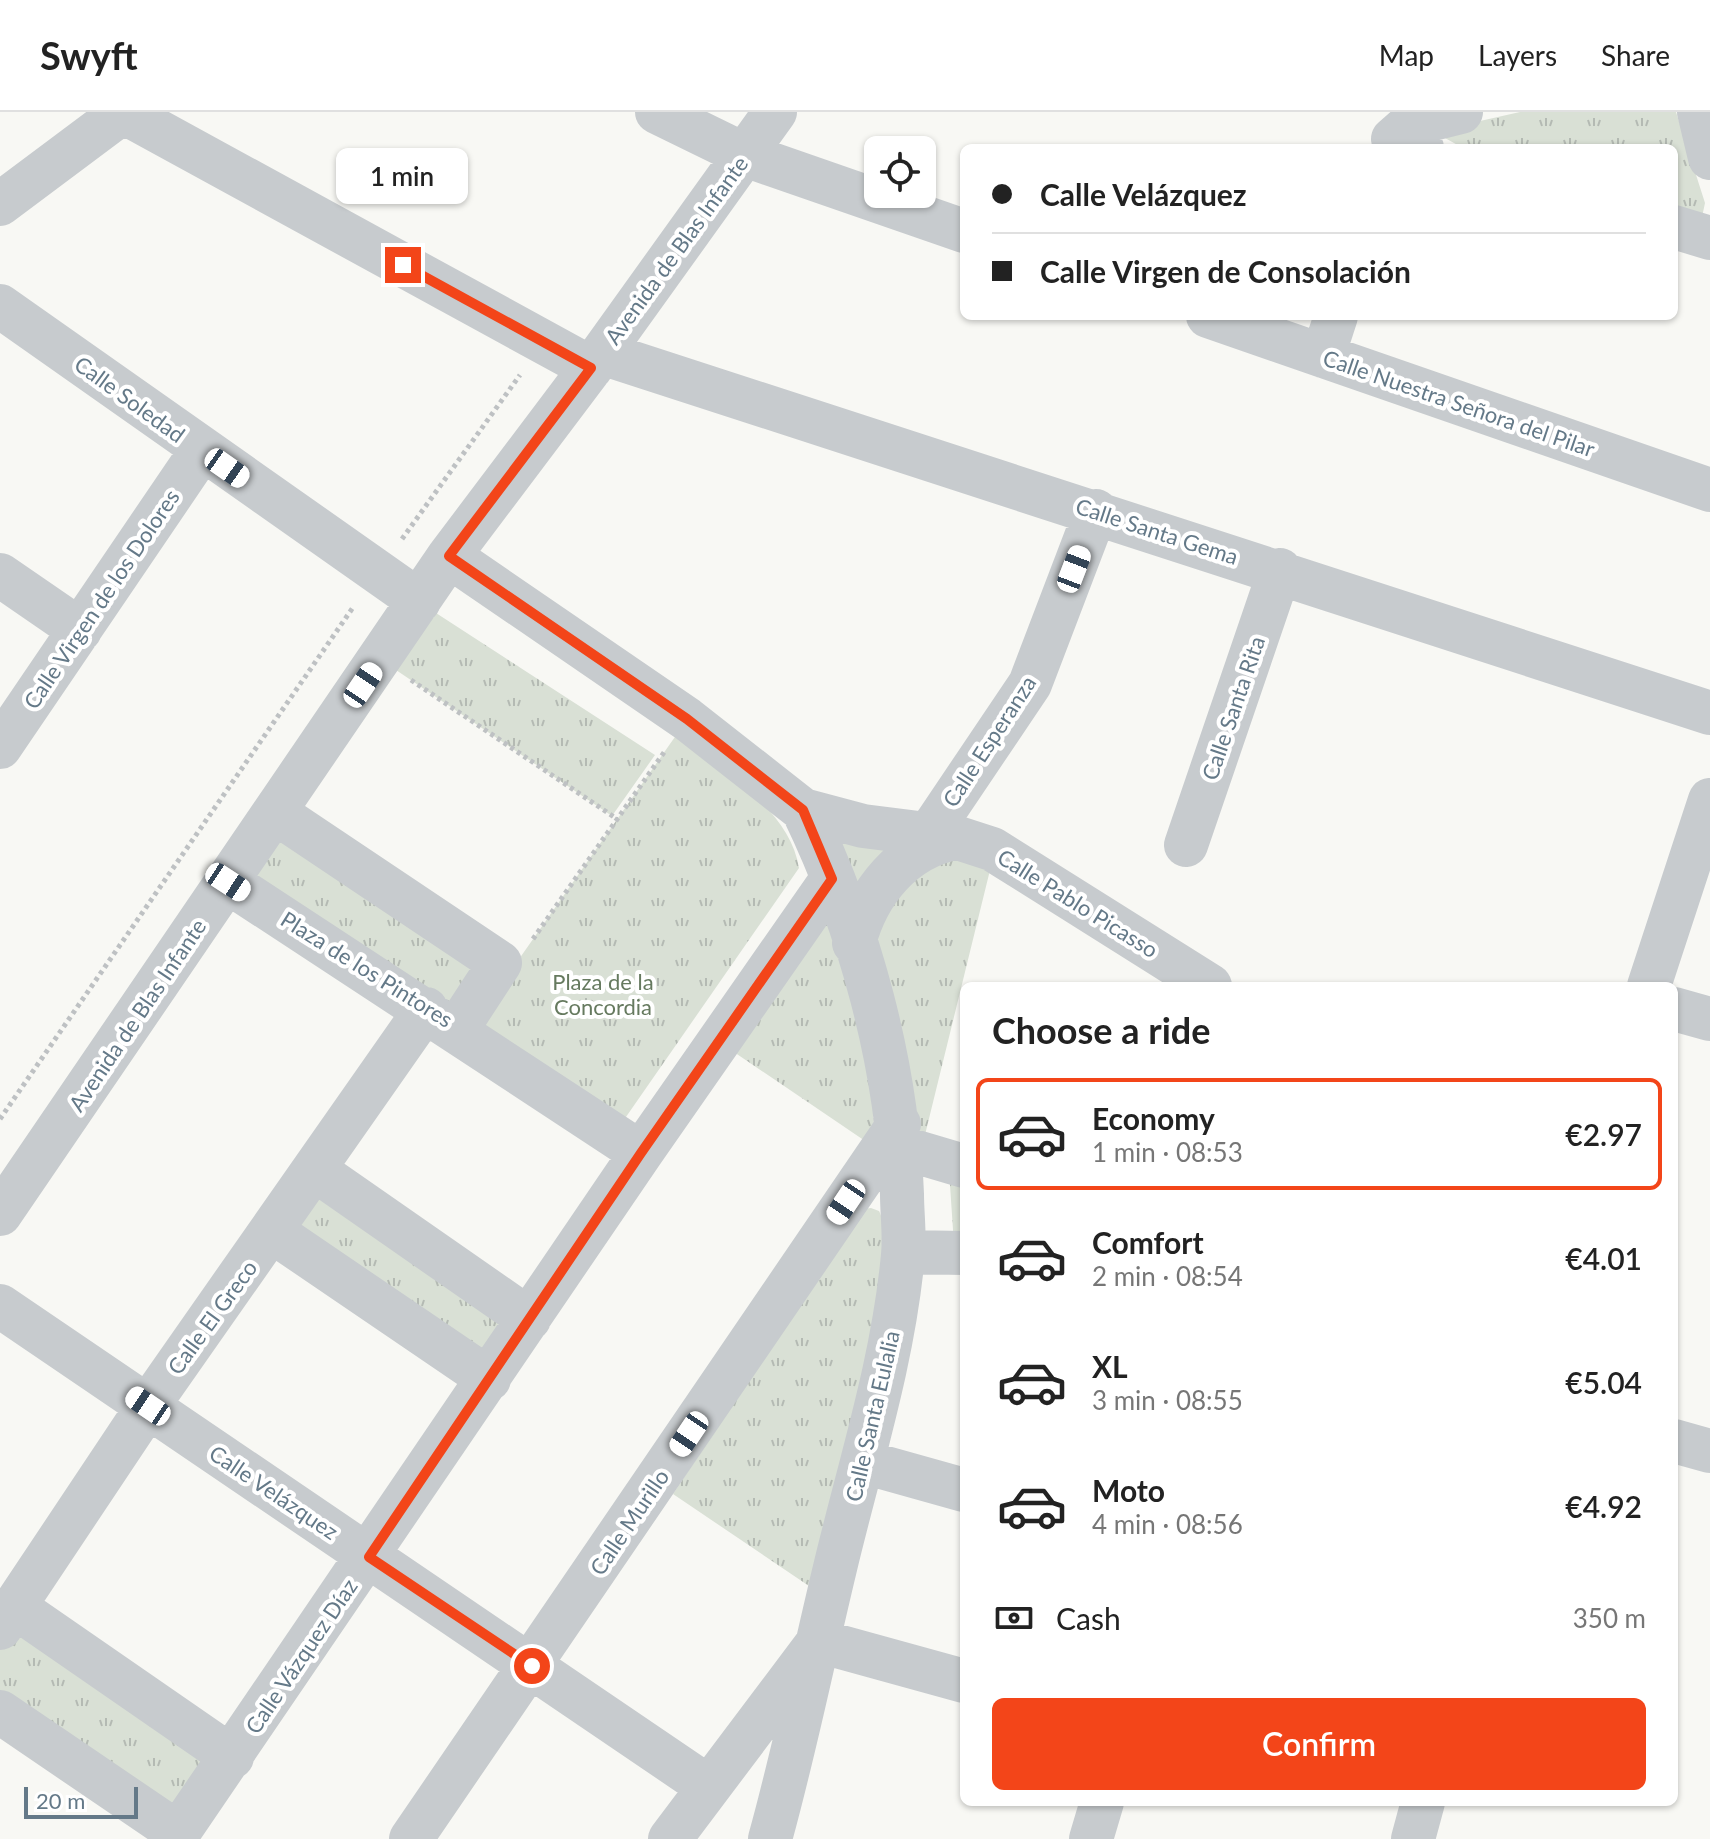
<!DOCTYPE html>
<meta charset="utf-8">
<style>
:root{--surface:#fff;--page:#f6f6f6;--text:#222;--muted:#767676;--line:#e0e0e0;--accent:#f34519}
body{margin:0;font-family:Lato,sans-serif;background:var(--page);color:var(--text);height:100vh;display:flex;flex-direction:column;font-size:30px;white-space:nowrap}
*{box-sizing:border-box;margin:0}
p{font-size:26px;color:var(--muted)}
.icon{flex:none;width:44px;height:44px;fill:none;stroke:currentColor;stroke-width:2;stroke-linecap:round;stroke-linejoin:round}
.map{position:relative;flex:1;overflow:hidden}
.panel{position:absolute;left:960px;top:870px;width:718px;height:824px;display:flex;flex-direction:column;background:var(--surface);border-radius:12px;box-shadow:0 2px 6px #0004}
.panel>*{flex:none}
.top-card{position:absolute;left:960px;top:32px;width:718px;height:176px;border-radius:12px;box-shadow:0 2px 6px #0004;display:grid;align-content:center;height:176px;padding:0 32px;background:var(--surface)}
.fabs{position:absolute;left:864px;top:24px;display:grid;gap:16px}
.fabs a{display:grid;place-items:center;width:72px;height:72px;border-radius:12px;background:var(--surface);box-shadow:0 2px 6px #0004;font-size:40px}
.scale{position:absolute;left:24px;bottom:20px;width:114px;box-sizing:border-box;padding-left:8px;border:4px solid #647988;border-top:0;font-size:22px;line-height:28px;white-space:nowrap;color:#647988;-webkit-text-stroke:6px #fff;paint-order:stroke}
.end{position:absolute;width:36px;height:36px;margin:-18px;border:10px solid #f34519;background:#fff;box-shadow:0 0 0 4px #fff}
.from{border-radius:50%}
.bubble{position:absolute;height:56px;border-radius:12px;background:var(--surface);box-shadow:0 2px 6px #0004;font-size:26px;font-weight:600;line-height:56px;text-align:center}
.car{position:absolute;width:24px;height:48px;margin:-24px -12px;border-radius:10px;box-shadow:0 0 6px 2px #0007;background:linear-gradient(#fff 24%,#345 0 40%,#fff 0 76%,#345 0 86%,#fff 0)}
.top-card b{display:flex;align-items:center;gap:28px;height:76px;font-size:30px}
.top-card b+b{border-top:2px solid var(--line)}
.top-card i{width:20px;height:20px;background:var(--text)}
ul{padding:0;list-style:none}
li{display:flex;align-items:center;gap:24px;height:112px;margin:0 16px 12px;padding:0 16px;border:4px solid transparent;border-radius:12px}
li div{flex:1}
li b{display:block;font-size:30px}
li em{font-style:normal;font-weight:600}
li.current{border-color:var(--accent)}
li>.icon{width:72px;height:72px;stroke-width:1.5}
h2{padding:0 32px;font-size:36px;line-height:96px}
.pay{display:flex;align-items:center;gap:20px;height:88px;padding:0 32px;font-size:30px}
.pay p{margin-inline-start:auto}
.primary-button{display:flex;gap:16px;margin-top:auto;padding:16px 32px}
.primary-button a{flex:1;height:92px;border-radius:12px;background:var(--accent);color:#fff;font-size:32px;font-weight:600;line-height:92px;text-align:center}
header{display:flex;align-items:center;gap:48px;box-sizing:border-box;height:112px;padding:0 40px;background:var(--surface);border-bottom:2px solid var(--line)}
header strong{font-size:38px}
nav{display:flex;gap:44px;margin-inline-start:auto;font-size:28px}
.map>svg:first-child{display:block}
.grass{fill:url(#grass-tufts)}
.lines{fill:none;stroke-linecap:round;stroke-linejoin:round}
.path{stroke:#bec1c3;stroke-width:5;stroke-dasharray:4 4;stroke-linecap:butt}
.minor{stroke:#c7cbce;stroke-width:44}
.route{stroke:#f34519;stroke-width:10}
.labels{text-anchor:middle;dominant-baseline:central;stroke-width:8;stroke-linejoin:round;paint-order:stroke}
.street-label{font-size:22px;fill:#647988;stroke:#fff}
.park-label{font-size:22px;fill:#667a5f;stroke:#fff}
</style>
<header>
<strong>Swyft</strong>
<nav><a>Map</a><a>Layers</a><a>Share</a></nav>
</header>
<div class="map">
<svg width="1710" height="1727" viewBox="0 0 1710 1727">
<defs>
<pattern id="grass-tufts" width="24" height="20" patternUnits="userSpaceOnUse" patternTransform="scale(2)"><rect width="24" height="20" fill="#d9e0d5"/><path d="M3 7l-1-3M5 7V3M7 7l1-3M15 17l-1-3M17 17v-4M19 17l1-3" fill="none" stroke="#b4bab3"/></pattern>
</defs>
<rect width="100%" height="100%" fill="#f8f8f4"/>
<path class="grass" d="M 1520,0 L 1676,0 L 1705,91 L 1702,105 L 1674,103 L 1674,36 L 1463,36 L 1445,26 L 1449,16 Z
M 436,501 L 655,643 L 612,704 L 396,558 Z
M 677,622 C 719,656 790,697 799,756 L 619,1015 L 472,914 Z
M 282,717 L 490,853 L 455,905 L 245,770 Z
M 834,717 L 899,730 L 858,787 Z
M 945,737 L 992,750 L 923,1031 L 877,844 L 877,804 Z
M 827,810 L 834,822 C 850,883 883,971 871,1033 L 728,936 Z
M 949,1058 L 964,1062 L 964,1134 L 954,1133 Z
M 316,1070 L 518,1209 L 486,1255 L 283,1118 Z
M 871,1096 L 879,1099 C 903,1143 825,1411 809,1474 L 673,1382 L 862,1097 Z
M 19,1510 L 209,1642 L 168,1700 L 0,1585 L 0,1538 Z"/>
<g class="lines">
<path class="path" d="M 402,427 L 520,263
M 411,568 L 617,707
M 533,827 L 665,639
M 0,1007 L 354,494"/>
<path class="minor" d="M 657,0 L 745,43 L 964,119
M 1699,0 L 1710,46
M 1422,36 L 1393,27 L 1409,13 L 1461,0
M 0,92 L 123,0 L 591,256
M 1674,115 L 1710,126
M 0,194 L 419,489
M 1208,204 L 1710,378
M 602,241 L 1710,601
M 1323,244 L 1336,204
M 449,444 L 687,607 L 803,698 L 863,714 L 958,726 L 992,737 L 1210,874
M 0,463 L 80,518
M 0,635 L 201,339
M 276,701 L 500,851 L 457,917
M 929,722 L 1030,572 L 1096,399
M 1186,733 L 1280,458
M 228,770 L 641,1041
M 854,831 C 867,781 903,735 956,726
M 1649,874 L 1710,688
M 1674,897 L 1710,907
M 900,1035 L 964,1054
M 315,1058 L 529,1207
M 0,1102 L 449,444 L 602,241 L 775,0
M 273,1120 L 489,1267
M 904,1140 L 964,1141
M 0,1194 L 707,1674
M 1674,1329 L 1710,1339
M 864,1350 L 964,1378
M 15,1495 L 232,1645
M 0,1516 L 148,1294 L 426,897
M 0,1600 L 178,1721
M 174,1727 L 641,1041 L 832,767
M 411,1727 L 899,1012
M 670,1727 L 819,1529 L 964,1569
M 770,1727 C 795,1637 813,1547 835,1456 C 860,1351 893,1251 903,1143 C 905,1123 902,1102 902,1082 C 897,952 860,816 803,698
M 1091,1727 L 1102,1690
M 1413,1727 L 1423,1690"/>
</g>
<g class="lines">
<path class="route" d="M 403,153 L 591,256 L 449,444 L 687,607 L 803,698 L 832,767 L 641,1041 L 369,1445 L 532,1554"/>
</g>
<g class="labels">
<g class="street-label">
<text transform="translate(676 138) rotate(-54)">Avenida de Blas Infante</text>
<text transform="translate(130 287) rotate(36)">Calle Soledad</text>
<text transform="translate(1459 291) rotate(19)">Calle Nuestra Señora del Pilar</text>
<text transform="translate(1157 419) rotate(18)">Calle Santa Gema</text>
<text transform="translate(101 487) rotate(-56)">Calle Virgen de los Dolores</text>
<text transform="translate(1233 596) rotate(-71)">Calle Santa Rita</text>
<text transform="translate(989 629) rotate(-57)">Calle Esperanza</text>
<text transform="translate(1078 791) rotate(32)">Calle Pablo Picasso</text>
<text transform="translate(367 857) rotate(32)">Plaza de los Pintores</text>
<text transform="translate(137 903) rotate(-56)">Avenida de Blas Infante</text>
<text transform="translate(212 1205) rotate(-54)">Calle El Greco</text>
<text transform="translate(872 1304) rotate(-77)">Calle Santa Eulalia</text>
<text transform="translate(274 1380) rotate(34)">Calle Velázquez</text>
<text transform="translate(629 1410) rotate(-56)">Calle Murillo</text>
<text transform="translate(301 1544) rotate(-56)">Calle Vázquez Díaz</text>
</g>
<g class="park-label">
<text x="603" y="869">Plaza de la<tspan x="603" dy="25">Concordia</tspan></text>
</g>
</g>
</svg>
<div class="fabs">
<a><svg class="icon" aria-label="locate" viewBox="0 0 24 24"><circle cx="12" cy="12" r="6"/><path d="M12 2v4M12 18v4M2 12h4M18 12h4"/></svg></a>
</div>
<div class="scale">20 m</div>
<i class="end from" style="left:532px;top:1554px"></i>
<i class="end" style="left:403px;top:153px"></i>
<div class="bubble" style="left:336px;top:36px;width:132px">1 min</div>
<i class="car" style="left:227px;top:356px;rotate:125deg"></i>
<i class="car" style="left:1074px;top:457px;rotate:21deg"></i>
<i class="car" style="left:363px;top:573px;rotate:34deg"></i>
<i class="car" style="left:228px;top:770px;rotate:123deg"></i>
<i class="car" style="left:846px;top:1090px;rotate:214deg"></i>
<i class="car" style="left:148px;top:1294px;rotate:304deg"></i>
<i class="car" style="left:689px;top:1322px;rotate:214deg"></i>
<div class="top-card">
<b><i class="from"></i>Calle Velázquez</b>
<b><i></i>Calle Virgen de Consolación</b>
</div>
<section class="panel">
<h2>Choose a ride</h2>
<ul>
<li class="current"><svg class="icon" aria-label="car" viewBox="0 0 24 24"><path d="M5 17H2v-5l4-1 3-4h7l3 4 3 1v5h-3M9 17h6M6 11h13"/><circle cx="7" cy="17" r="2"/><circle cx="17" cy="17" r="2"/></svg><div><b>Economy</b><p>1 min · 08:53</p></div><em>€2.97</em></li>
<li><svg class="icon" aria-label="car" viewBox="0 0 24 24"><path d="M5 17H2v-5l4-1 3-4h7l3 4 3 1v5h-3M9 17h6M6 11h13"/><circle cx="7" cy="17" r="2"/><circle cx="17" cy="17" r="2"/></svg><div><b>Comfort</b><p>2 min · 08:54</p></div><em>€4.01</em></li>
<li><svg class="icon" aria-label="car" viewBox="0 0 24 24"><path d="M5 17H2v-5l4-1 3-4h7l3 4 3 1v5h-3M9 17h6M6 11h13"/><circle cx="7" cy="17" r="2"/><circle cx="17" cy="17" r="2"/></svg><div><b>XL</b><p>3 min · 08:55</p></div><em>€5.04</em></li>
<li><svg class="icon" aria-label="car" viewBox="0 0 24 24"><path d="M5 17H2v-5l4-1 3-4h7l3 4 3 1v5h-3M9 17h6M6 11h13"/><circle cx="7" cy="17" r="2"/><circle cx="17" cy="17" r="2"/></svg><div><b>Moto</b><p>4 min · 08:56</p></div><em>€4.92</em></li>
</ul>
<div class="pay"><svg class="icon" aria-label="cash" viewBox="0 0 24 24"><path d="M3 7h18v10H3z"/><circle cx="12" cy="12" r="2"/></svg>Cash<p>350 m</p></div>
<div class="primary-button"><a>Confirm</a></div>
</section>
</div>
